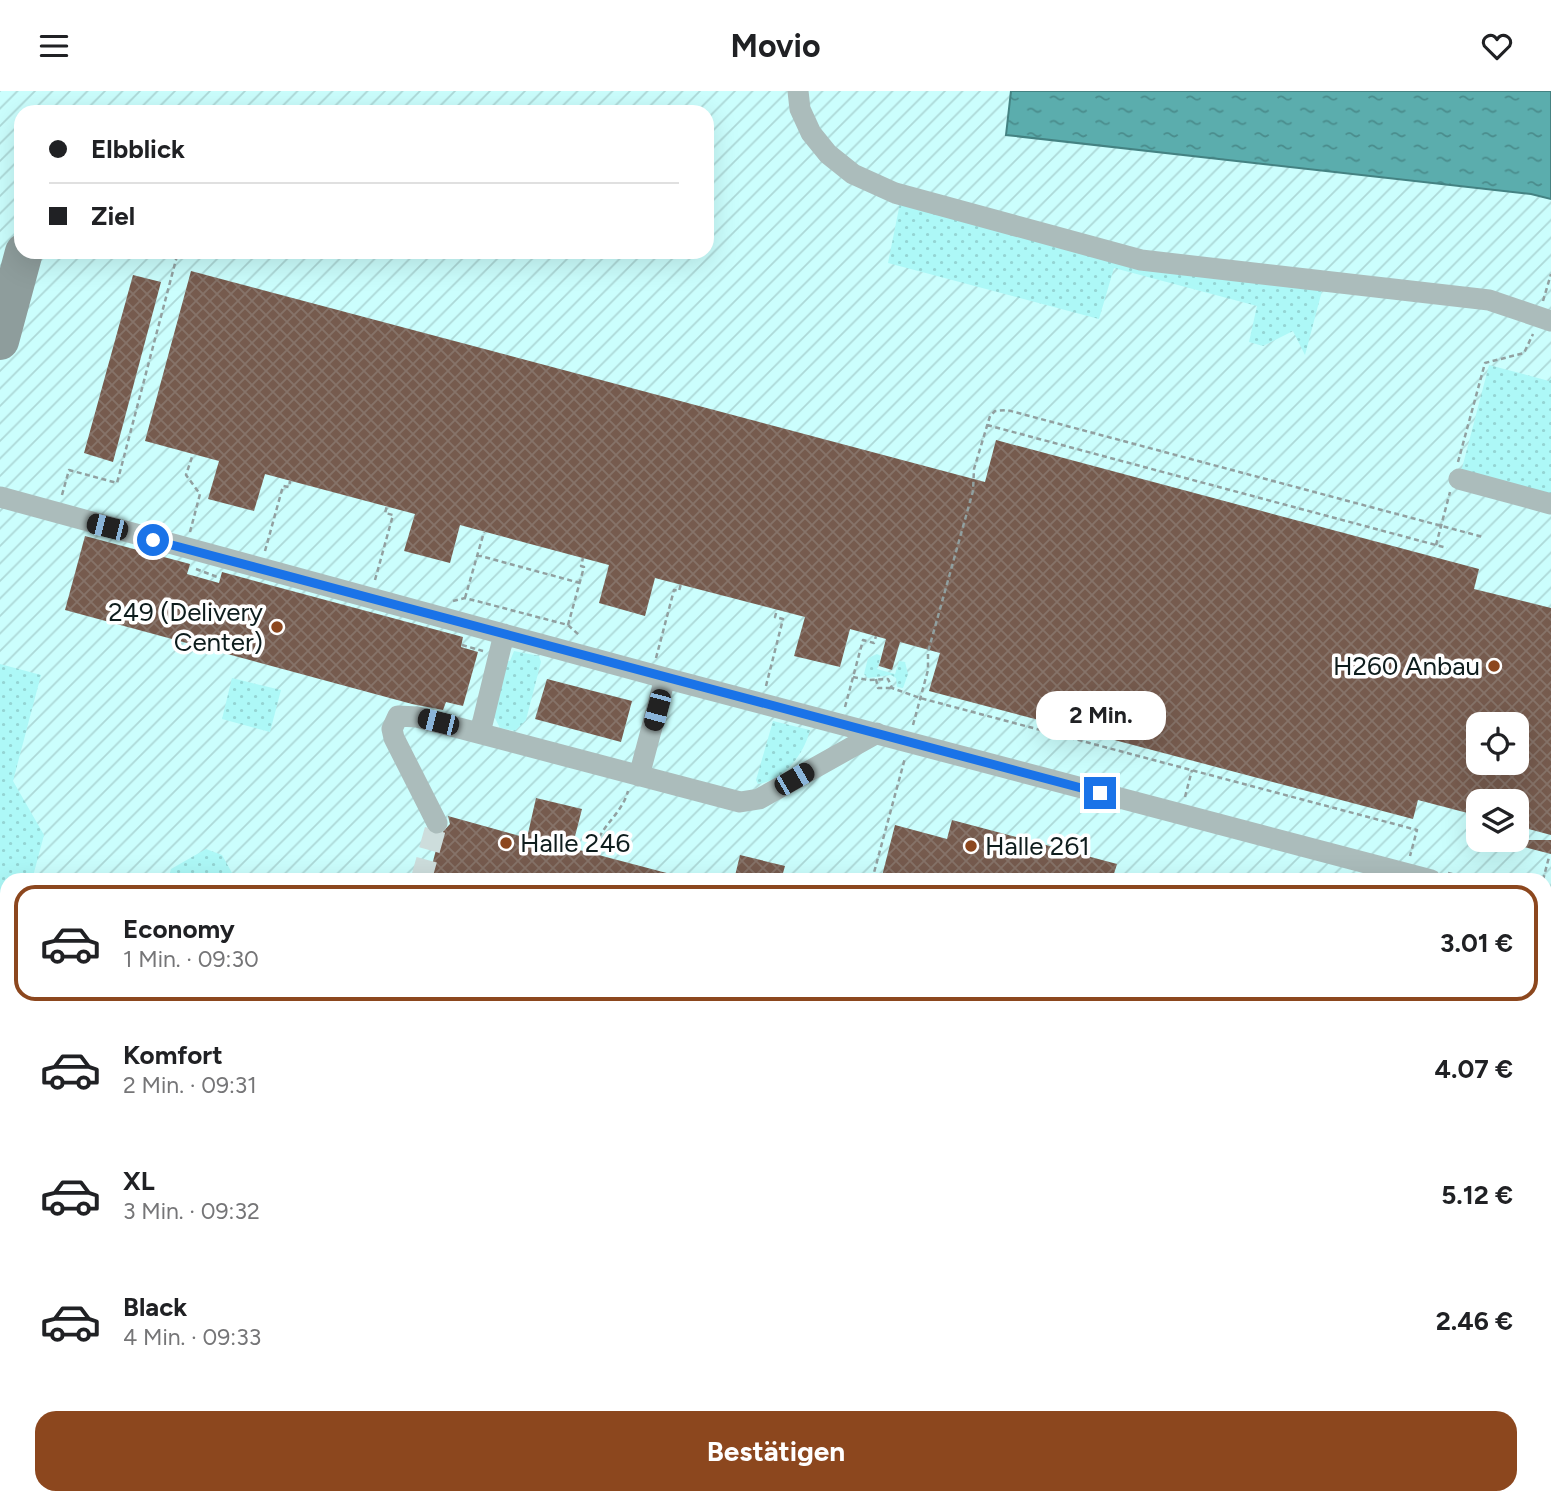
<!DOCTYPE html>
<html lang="de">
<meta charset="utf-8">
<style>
:root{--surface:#fff;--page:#f6f6f6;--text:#202124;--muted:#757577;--line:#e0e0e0;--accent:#8c471e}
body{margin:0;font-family:Figtree,sans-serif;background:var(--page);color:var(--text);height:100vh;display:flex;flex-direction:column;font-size:26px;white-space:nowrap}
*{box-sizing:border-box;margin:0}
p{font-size:23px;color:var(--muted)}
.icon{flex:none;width:38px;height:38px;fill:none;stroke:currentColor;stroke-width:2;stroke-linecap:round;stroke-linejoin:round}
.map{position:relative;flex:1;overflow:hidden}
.panel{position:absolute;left:0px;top:782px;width:1552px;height:632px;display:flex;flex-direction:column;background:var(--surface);border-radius:21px 21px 0 0;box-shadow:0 7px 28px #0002}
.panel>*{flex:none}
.guide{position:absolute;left:14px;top:14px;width:700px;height:154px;border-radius:21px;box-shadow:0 7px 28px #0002;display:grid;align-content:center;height:154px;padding:0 35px;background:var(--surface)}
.tools{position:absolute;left:1466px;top:621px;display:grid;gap:14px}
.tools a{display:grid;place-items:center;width:63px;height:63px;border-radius:14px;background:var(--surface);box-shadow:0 7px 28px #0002;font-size:35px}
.end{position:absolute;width:32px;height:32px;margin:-16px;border:9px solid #1a73e8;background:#fff;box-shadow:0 0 0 4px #fff}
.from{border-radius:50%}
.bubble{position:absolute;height:49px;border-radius:21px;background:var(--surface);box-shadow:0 7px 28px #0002;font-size:23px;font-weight:700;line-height:49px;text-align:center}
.car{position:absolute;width:21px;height:42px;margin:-21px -10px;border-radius:9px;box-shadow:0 0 5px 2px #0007;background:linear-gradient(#222 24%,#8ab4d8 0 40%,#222 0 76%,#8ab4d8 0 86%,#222 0)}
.guide b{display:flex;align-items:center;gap:24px;height:66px;font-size:26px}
.guide b+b{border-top:2px solid var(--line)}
.guide i{width:18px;height:18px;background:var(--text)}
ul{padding:12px 0 0;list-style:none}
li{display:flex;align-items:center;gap:21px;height:116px;margin:0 14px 10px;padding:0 21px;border:4px solid transparent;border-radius:21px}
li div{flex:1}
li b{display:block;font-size:26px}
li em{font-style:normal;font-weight:700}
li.active{border-color:var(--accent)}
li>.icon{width:63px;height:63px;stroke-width:1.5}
.button{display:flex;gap:14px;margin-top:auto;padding:14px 35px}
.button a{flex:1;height:80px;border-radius:21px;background:var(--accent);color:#fff;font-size:28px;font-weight:700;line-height:80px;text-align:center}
header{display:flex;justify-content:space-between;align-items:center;height:91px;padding:0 35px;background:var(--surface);font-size:32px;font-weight:700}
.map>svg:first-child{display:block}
.industrial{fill:url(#industrial-furrows);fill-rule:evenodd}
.green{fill:url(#green-dots)}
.water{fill:url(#water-ripples);stroke:#448282;stroke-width:2}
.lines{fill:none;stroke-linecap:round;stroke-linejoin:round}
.taxiway{stroke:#8e9d9c;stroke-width:38}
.building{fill:url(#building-cross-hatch);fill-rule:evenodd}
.minor-tunnel{stroke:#cddddc;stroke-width:21;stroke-dasharray:21 10;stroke-linecap:butt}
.path{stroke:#91a0a0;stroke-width:2.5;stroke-dasharray:5 3.5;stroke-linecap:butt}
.minor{stroke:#abbcbb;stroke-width:21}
.route{stroke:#1a73e8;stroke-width:9}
.poi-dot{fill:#8c471e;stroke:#fff;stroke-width:2.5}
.labels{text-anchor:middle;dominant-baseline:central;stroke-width:7;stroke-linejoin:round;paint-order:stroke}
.poi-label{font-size:26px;fill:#0e1d1d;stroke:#fff;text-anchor:end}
</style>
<header><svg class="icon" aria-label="menu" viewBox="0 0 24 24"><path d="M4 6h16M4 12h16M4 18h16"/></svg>Movio<svg class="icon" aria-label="heart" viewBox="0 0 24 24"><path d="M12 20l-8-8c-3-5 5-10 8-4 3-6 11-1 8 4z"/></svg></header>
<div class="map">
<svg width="1551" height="1413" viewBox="0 0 1551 1413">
<defs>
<pattern id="industrial-furrows" width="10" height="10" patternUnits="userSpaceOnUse" patternTransform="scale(1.75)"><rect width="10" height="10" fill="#cbfefd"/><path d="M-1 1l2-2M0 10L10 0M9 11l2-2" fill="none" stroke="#add9d8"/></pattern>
<pattern id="green-dots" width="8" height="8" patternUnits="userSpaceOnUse" patternTransform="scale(1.75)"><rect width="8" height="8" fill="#adf8f7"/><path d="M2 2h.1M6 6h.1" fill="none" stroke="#94d4d3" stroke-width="1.8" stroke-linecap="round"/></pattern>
<pattern id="water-ripples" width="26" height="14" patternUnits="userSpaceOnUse" patternTransform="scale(1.75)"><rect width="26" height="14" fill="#5badad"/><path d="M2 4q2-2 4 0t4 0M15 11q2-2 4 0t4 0" fill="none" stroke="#4a8c8c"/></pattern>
<pattern id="building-cross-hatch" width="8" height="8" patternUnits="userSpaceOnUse" patternTransform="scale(1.75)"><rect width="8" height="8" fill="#765b4e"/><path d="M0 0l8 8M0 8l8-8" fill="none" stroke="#867369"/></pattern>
</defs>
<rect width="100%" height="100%" fill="#effffe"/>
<path class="industrial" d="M 0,0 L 1011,0 L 1007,44 L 1531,103 L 1551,108 L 1551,1413 L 0,1413 ZM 21,21 L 707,21 L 707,161 L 21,161 ZM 1479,634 L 1517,634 L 1517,672 L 1479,672 ZM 1479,710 L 1517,710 L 1517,749 L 1479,749 ZM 7,789 L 1545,789 L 1545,1407 L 7,1407 Z"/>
<path class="green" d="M 900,112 L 1323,196 L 1305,264 L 1293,240 L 1263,255 L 1249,251 L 1257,215 L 1114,177 L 1099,228 L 888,172 Z
M 1489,274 L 1549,290 L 1551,286 L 1551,404 L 1461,381 Z
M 514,560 L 539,565 L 541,571 L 526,629 L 515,640 L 500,637 L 493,623 L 507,570 L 510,570 Z
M 877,563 L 881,565 L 877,578 L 895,583 L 899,570 L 905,571 L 908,583 L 903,597 L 897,596 L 896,587 L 891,584 L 868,587 L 864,583 L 868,567 Z
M 0,573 L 41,584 L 13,690 L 44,744 L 32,789 L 7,789 L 7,862 L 0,867 Z
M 232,587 L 281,599 L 270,641 L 222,628 Z
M 773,630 L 810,639 C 804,663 784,690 758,693 L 756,689 Z
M 206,758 L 222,764 L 236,789 L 168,789 L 171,778 Z"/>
<path class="water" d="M 1011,0 L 1551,0 L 1551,108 L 1531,103 L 1006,44 Z"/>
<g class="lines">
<path class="taxiway" d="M 0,250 L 24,161
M 0,952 L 7,954"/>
</g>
<path class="building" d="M 191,180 L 985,391 L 996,349 L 1479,478 L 1474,498 L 1551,517 L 1551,744 L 1517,735 L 1517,710 L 1479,710 L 1479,725 L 1418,709 L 1413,728 L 929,600 L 940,562 L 900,551 L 892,579 L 879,575 L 886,548 L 850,538 L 840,576 L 794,565 L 805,526 L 655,487 L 645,525 L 599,512 L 609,474 L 460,434 L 450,472 L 404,460 L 415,423 L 265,383 L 254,420 L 208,408 L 219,370 L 145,350 ZM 1479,634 L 1517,634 L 1517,672 L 1479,672 Z
M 133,184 L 161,191 L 113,371 L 84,362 Z
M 85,445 L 190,473 L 187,483 L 219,492 L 222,481 L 463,546 L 461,556 L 478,561 L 463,615 L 446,611 L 443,619 L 412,613 L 65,519 Z
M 547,588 L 632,610 L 621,651 L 535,628 Z
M 536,707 L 582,718 L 572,757 L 678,785 L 677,789 L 428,789 L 440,744 L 450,733 L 448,725 L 527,747 Z
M 952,729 L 1117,773 L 1112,789 L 881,789 L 895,734 L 947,748 Z
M 1514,749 L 1551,749 L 1551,763 L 1513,753 Z
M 740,764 L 785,775 L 781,789 L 734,789 Z"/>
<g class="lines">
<path class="minor-tunnel" d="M 421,789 L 437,732"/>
<path class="path" d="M 1543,210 L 1551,183
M 987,334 L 1447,457
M 1458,371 L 1485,272 L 1524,262 L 1533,243
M 62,404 L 69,379 L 117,392 L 178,161
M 190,441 L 200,403 L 186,384 L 193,363
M 1436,454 L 1450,401
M 265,460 L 283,395 L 289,396 L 290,390
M 477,464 L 580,492
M 196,478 L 220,487
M 375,489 L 393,424 L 385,422 L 387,415
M 465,507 L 484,441
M 453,510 L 465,507 L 568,534 L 579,544
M 568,534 L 584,476 L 581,475 L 583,467
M 462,554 L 483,560
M 656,567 L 674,499 L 679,500 L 681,493
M 853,586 L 868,589 L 888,588 L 892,597 L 920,607 L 1417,739 L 1410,765
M 876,588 L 878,597 L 892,597
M 766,595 L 783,528 L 775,526 L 777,519
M 845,616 L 863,549 L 874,552 L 876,545
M 913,634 L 928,579 L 928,561 L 973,400 L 974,378 L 990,325 L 995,320 L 1007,319 L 1483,446
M 1185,706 L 1192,679
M 593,762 C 600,734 621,725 628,700
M 1448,782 L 1452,783 L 1450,789
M 872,789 L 905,667
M 1543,789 L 1549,766
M 1545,854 L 1551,855
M 0,1375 L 7,1377
M 120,1407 L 143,1413
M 329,1407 L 352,1413
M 1141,1407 L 1164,1413"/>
<path class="minor" d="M 798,0 L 800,18 L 811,42 L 828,63 L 853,83 L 895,102 L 1141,169 L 1489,209 L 1551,230
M 1459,388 L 1551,413
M 0,406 L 665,587 L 1431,789
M 480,642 L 504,543
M 639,685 L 665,587
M 437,732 L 394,647 L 392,638 L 398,625 L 417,626 L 740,711 L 759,708 L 877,642
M 1545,820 L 1551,821
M 1545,1253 L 1551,1254
M 0,1352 L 7,1353
M 208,1407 L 231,1413
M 702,1407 L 712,1410
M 297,1413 L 299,1407"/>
</g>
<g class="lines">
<path class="route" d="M 153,449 L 1100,702"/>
</g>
<g class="poi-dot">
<circle cx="277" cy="536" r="7"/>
<circle cx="1494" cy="575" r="7"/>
<circle cx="506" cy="752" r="7"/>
<circle cx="971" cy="755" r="7"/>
</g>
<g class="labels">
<g class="poi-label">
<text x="263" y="521">249 (Delivery<tspan x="263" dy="30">Center)</tspan></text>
<text x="1480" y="575">H260 Anbau</text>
<text x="520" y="752" text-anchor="start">Halle 246</text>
<text x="985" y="755" text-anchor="start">Halle 261</text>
</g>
</g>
</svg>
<div class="tools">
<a><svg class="icon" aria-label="locate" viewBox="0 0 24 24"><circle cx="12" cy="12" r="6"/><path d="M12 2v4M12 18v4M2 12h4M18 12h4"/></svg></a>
<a><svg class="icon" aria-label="layers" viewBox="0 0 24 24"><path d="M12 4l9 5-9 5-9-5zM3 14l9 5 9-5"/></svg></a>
</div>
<i class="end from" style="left:153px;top:449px"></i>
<i class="end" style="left:1100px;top:702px"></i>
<div class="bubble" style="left:1036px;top:600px;width:130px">2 Min.</div>
<i class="car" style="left:107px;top:436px;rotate:284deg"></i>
<i class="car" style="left:657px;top:619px;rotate:195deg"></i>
<i class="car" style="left:438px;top:631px;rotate:284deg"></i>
<i class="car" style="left:794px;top:688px;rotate:60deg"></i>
<div class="guide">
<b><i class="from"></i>Elbblick</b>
<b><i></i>Ziel</b>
</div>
<section class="panel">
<ul>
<li class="active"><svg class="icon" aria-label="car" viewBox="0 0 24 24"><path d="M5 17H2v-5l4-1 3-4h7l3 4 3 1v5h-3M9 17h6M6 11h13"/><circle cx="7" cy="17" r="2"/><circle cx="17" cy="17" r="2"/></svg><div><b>Economy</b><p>1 Min. · 09:30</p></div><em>3.01 €</em></li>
<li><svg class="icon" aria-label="car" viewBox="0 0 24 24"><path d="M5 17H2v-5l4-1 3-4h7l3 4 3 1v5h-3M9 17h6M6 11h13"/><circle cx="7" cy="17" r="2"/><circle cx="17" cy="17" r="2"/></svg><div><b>Komfort</b><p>2 Min. · 09:31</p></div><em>4.07 €</em></li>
<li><svg class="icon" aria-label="car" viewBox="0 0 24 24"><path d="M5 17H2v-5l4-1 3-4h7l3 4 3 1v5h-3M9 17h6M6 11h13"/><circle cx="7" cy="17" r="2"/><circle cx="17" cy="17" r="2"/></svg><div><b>XL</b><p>3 Min. · 09:32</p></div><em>5.12 €</em></li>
<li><svg class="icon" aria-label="car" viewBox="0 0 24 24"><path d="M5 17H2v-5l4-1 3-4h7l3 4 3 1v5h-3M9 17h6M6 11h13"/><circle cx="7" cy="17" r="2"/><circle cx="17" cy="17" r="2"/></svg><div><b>Black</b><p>4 Min. · 09:33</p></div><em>2.46 €</em></li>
</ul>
<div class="button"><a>Bestätigen</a></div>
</section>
</div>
